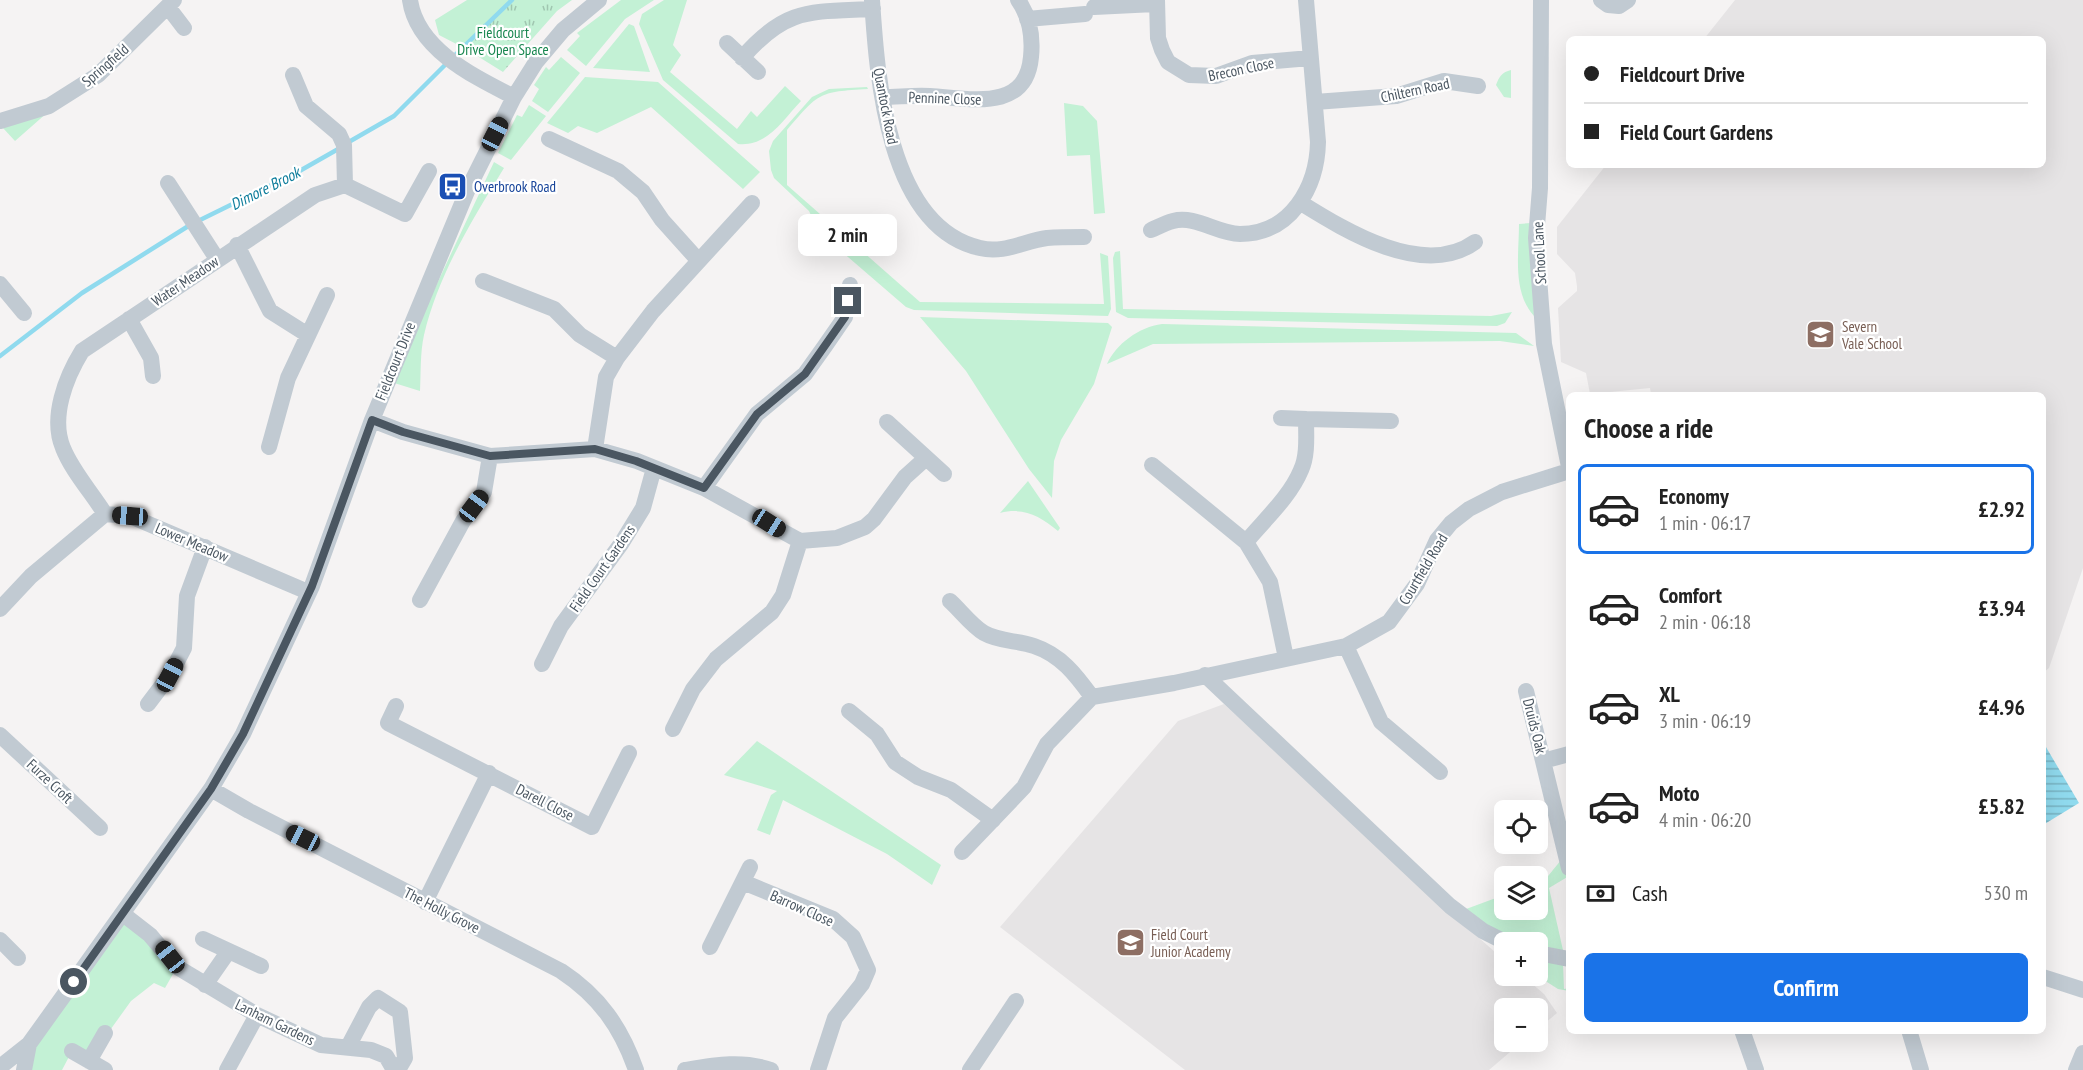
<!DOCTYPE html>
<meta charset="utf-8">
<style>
:root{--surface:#fff;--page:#f2f2f2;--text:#222;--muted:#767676;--line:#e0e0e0;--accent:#1a73e8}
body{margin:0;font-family:"PT Sans Narrow",sans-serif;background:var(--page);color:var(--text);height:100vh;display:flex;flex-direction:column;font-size:22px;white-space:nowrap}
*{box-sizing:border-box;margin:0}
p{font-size:20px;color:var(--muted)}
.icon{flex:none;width:33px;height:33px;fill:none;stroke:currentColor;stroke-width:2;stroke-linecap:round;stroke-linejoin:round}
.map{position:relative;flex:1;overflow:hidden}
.drawer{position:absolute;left:1566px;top:392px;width:480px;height:642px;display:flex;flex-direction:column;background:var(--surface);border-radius:9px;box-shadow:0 6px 24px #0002}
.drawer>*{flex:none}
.top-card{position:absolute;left:1566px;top:36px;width:480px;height:132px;border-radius:9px;box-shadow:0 6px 24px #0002;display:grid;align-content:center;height:132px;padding:0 18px;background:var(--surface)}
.buttons{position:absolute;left:1494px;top:800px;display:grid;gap:12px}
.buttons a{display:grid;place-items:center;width:54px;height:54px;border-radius:9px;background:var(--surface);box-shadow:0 6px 24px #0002;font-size:30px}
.end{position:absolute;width:27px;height:27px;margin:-14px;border:8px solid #4a5661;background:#fff;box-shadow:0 0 0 3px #fff}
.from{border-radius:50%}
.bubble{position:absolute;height:42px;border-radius:9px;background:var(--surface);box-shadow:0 6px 24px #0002;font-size:20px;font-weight:700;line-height:42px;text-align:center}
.car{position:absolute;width:18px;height:36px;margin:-18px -9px;border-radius:8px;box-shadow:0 0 4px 2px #0007;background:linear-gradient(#222 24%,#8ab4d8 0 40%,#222 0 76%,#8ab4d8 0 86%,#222 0)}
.top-card b{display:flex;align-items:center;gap:21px;height:57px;font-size:22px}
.top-card b+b{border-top:2px solid var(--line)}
.top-card i{width:15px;height:15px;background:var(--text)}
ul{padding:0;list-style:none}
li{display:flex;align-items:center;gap:18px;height:90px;margin:0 12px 9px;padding:0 6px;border:3px solid transparent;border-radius:9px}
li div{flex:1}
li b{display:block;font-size:22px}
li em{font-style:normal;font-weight:700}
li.active{border-color:var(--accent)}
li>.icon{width:54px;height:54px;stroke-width:1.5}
h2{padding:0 18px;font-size:27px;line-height:72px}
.pay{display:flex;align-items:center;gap:15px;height:66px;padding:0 18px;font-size:22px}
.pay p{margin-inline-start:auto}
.button{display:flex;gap:12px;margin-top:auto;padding:12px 18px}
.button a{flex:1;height:69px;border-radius:9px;background:var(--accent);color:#fff;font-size:24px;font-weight:700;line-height:69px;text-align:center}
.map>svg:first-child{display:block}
.education{fill:#e6e4e5}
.green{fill:#c3f1d5}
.park{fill:url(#park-tufts)}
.water{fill:url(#water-rules)}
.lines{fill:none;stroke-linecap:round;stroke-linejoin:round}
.stream{stroke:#90daee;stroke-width:4.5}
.minor{stroke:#c1cad2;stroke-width:16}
.route{stroke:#4a5661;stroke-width:8}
.labels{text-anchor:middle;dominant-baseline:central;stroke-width:4.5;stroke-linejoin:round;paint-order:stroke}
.park-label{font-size:15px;fill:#17864f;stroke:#fff}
.street-label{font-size:15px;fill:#4a5661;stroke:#fff}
.transit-label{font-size:15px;fill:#164399;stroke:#fff;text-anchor:start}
.education-label{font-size:15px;fill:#785e54;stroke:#fff;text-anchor:start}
.water-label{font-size:16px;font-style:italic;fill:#0c7c9b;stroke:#fff}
</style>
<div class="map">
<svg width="2083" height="1070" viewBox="0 0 2083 1070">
<defs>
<pattern id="park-tufts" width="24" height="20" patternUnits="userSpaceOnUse" patternTransform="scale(1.5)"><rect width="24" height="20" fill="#c3f1d5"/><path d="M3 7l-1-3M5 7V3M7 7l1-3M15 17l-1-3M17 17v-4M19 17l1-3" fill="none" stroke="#a0c6b0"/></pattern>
<pattern id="water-rules" width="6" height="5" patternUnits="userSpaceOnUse" patternTransform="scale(1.5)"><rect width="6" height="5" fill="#90daee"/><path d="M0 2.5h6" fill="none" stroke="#78b4c4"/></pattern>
</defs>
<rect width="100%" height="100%" fill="#f5f3f3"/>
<path class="education" d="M 1735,0 L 2083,0 L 2083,568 L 2049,668 L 2043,673 L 2043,394 L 1651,394 L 1650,388 L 1590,394 L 1586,373 L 1561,362 L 1558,308 L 1577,291 L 1577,286 L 1575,273 L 1557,254 L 1557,227 L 1606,165 L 2043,165 L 2043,39 L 1704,39 Z
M 1224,704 L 1409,876 L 1504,960 L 1504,975 L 1522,975 L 1544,994 L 1557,1013 L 1538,1029 L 1538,1008 L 1504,1008 L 1504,1041 L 1523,1041 L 1489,1070 L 1185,1070 L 1000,927 L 1178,721 Z"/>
<path class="green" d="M 467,0 L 512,0 L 466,49 L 439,35 L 435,20 Z
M 621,0 L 654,0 L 625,19 L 586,66 L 567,50 L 580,36 L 577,33 Z
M 664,0 L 687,0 L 673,45 L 681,55 L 670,72 L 737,129 L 751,111 L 757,117 L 785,86 L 801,101 C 782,121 767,147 738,144 L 663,80 L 639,24 L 642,14 Z
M 629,24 L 634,26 L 650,72 L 593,68 Z
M 561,57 L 580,73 L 548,112 L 532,101 L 539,89 L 534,85 L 546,67 L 549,70 Z
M 1511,70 L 1511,98 L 1504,97 L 1496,85 C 1499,77 1502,72 1511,70 Z
M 585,77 L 658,82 L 760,172 L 743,189 L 651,107 L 597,133 L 578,126 L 568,133 L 547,123 Z
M 867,87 L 868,89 C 818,92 820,92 787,130 L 787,185 L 920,302 L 1104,304 L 1100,253 L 1108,256 L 1111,309 L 1108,316 L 914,310 L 906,307 L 819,232 L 809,211 L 774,178 L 771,170 L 769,151 L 773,141 L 812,97 L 829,89 Z
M 1064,103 L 1083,106 L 1097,121 L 1105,213 L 1094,214 L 1090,155 L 1067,156 Z
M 529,105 L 546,116 L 511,160 L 498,153 L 517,115 L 522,117 Z
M 48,112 L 15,141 L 3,128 Z
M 494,162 L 504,168 C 472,220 438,275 424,335 C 420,353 421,373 420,391 L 391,382 Z
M 1531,223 L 1534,316 C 1512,292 1519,254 1519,224 Z
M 1120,251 L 1123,309 L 1491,316 L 1512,312 L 1505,323 L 1497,326 L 1128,318 L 1116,312 L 1113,258 L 1115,252 Z
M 920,317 L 1108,323 L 1112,327 L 1094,384 L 1061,440 L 1054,461 L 1052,498 L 1029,469 L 966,371 Z
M 1162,324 L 1516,333 L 1534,346 L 1500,341 L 1153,344 L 1107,364 C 1116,344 1139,327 1162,324 Z
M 1028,481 L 1060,528 L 1058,531 C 1040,516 1024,507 1000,513 Z
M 757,741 L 941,865 L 932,885 L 887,854 L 783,800 L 770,835 L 757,830 L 771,795 L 777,791 L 724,775 Z
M 1566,854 L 1569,876 L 1549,888 L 1565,959 L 1538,953 L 1538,942 L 1505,942 L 1458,912 L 1504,895 L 1504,909 L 1538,909 L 1538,884 L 1544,881 Z
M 123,914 L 177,967 L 165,988 L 154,983 L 131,1001 L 90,1058 L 72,1051 L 62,1070 L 24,1070 L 29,1044 Z
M 1538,960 L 1563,964 L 1564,989 L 1569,988 L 1569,991 L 1558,989 L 1536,975 Z"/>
<path class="park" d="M 512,0 L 572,0 L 557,11 L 503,72 L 466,49 Z"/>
<path class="water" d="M 2043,742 L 2079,803 L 2043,825 Z"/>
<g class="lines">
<path class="stream" d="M 453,57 L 512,0
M 347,143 L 394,116 L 447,63
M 198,221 L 296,173 L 340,148
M 0,356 L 82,293 L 190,225"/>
<path class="minor" d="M 410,0 C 417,49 473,76 514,97
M 872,0 C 877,76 887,227 980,248 C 1004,254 1024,241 1047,238 C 1059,237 1072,237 1084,237
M 1157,0 L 1158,38 L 1162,50 L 1168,62 L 1189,75 L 1216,76 L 1252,63 L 1310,58
M 1541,0 L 1540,188 L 1536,238 L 1544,344 L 1569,467
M 1601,0 L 1608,5 L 1619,6 L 1628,0
M 168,7 L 184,28
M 1094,7 L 1155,4
M 1027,19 L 1085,14
M 727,43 L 758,72
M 742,58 C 786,7 810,12 873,9
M 293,75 L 306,106 L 339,134 L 344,145 L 345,185
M 883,97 C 898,97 914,95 930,96 C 968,98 1026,113 1031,57 C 1033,37 1030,17 1018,0
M 1315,102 L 1396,96 L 1444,81 L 1478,86
M 0,121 L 49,106 L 98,75 L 174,0
M 549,139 L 618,171 L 643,192 L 662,220 L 698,260
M 168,183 L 217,259
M 1301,203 C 1346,231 1424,279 1475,242
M 1151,230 C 1158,227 1165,223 1173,221 C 1196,215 1217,234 1240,234 C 1291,234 1317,187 1318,142 L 1306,0
M 237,245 L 270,311 L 308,335
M 483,281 L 554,309 L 580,335 L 617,358
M 0,284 L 24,313
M 129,319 L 151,358 L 153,376
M 1281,418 L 1306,419
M 372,420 L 403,432 L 490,456 L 595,449 L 637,461 L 704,488 L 800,541 L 837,538 L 865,527 L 874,519 L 905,477 L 925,459
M 887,422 L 944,474
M 269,447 L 288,378 L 327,295
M 595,449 L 606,377 L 617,358 L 653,311 L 752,203
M 1152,465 L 1246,542 L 1270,582 L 1286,658
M 704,488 L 757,414 L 805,374 L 825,346 L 845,317 L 850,285
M 105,514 C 92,493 72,471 63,448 C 50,417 66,377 82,351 L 315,195 L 345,185 L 405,214 L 429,171
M 1246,542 C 1264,520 1290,497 1301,470 C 1308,455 1306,435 1306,419 L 1391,421
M 420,600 L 463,521 L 484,492 L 490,456
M 950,601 C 961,611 972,626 984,633 C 1000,642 1017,640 1034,646 C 1061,655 1076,675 1092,697
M 0,609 L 31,576 L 105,514 L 130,516 L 308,592
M 1346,646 L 1381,722 L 1440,772
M 542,664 L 561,626 L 621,544 L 643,508 L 654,468
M 1205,675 L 1450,906 L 1483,931 L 1505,942
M 1526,691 L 1569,868
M 148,704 L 170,675 L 184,648 L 187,596 L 205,547
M 396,706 L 388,723 L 592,827 L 629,753
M 849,711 L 877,734 L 895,762 L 918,777 L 951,790 L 993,820
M 673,729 L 693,689 L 716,659 L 772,612 L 783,595 L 800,541
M 0,735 L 100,828
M 1543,761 L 1569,754
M 211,789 L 249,811 L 561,971 C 599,996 621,1027 636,1070
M 962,852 L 1024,787 L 1047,744 L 1092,697 L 1174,683 L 1346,646 L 1389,622 L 1417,584 L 1437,540 L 1451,523 L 1469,509 L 1502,492 L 1569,471
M 743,882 L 833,919 L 853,937 L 868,970 L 862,984 L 835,1018 L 818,1070
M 425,902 L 489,773
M 123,914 L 150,935 L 177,967 L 257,1015 L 321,1045 L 371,1050 L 386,1056 L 394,1070
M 203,939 L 261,966
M 0,940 L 18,958
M 710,947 L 750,867
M 1538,953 L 1569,959
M 2043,977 L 2083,990
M 205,985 L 228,952
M 1742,1030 L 1756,1070
M 1909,1030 L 1921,1070
M 348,1047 L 369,1007 L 378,998 L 400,1012 L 405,1058 L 398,1070
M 72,1051 L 105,1070
M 89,1061 L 105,1033
M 0,1067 L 29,1044 L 62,998 L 211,789 L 243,734 L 312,586 L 372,420 L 468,189 L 514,97 L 536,62 L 563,30 L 599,0
M 24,1070 L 29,1044
M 227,1070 L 257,1015
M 685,1070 C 715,1065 742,1060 771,1070
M 970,1070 L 1016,1001
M 2076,1070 L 2083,1053"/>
</g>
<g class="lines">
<path class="route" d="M 74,982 L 211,789 L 243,734 L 312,586 L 372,420 L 403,432 L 490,456 L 595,449 L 636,461 L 704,488 L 757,414 L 805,374 L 845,317 L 848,301"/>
</g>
<defs>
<symbol id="bus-square" viewBox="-11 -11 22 22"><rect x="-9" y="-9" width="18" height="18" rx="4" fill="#1a4fb4" stroke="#fff"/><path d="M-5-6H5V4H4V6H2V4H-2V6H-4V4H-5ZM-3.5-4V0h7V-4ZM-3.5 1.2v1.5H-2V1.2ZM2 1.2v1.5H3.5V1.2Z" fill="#fff"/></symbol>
<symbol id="school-square" viewBox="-11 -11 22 22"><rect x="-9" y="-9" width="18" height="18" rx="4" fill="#8d6e63" stroke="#fff"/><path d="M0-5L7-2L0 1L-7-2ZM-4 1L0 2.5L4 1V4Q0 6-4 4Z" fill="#fff"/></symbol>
</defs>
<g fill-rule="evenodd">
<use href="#bus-square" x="436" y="170" width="33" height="33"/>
<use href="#school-square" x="1804" y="318" width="33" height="33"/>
<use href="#school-square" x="1114" y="926" width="33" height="33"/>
</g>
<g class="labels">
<g class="park-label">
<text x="503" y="32">Fieldcourt<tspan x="503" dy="17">Drive Open Space</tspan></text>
</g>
<g class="street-label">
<text transform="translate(105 65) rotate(-41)">Springfield</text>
<text transform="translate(1241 69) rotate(-12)">Brecon Close</text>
<text transform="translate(1415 90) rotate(-12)">Chiltern Road</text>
<text transform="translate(945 98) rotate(2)">Pennine Close</text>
<text transform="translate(886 106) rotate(79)">Quantock Road</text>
<text transform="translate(1539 253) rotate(-93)">School Lane</text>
<text transform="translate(185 281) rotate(-34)">Water Meadow</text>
<text transform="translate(395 361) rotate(-68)">Fieldcourt Drive</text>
<text transform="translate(192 542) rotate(23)">Lower Meadow</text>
<text transform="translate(602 568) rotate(-55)">Field Court Gardens</text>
<text transform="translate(1423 569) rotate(-59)">Courtfield Road</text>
<text transform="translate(1535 726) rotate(76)">Druids Oak</text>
<text transform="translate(50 781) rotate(43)">Furze Croft</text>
<text transform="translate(545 802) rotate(27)">Darell Close</text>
<text transform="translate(802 908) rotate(24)">Barrow Close</text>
<text transform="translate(442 910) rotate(27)">The Holly Grove</text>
<text transform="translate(275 1022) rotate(26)">Lanham Gardens</text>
</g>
<g class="transit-label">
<text x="474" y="186">Overbrook Road</text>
</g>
<g class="education-label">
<text x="1842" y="326">Severn<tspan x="1842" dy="17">Vale School</tspan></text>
<text x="1151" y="934">Field Court<tspan x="1151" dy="17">Junior Academy</tspan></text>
</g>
<g class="water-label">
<text transform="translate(265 188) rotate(-27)">Dimore Brook</text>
</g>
</g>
</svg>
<div class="buttons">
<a><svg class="icon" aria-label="locate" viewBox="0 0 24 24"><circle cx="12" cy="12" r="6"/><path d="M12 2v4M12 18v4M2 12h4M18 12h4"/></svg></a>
<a><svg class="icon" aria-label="layers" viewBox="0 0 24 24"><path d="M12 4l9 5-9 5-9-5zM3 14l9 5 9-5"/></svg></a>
<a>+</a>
<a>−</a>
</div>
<i class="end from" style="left:74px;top:982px"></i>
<i class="end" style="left:848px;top:301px"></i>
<div class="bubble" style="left:798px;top:214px;width:99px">2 min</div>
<i class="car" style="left:495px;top:134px;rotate:27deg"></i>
<i class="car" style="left:474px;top:506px;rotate:37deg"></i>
<i class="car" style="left:130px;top:516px;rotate:274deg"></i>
<i class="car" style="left:769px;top:523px;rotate:122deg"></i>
<i class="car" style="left:170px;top:675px;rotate:28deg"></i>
<i class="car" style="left:303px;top:838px;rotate:296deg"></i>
<i class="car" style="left:170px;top:957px;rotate:322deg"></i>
<div class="top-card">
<b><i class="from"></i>Fieldcourt Drive</b>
<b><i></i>Field Court Gardens</b>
</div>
<section class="drawer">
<h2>Choose a ride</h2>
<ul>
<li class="active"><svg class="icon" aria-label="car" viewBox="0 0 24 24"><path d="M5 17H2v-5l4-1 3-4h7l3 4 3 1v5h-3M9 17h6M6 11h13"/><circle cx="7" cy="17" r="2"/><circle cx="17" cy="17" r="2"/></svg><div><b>Economy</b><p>1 min · 06:17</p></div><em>£2.92</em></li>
<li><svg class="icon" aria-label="car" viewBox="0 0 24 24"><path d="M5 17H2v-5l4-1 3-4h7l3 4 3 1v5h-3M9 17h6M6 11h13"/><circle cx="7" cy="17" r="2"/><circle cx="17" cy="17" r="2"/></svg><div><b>Comfort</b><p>2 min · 06:18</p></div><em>£3.94</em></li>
<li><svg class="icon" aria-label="car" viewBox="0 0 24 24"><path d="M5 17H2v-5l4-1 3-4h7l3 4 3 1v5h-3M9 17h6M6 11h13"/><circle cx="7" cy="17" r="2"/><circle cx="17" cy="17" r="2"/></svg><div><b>XL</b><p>3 min · 06:19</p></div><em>£4.96</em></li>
<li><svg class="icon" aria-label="car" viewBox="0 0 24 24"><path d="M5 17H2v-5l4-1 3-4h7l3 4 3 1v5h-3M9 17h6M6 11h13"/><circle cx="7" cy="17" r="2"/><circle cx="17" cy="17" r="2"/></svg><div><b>Moto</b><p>4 min · 06:20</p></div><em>£5.82</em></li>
</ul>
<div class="pay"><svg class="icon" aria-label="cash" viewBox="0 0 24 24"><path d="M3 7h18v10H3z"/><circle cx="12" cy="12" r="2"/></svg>Cash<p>530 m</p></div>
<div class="button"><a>Confirm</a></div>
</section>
</div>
